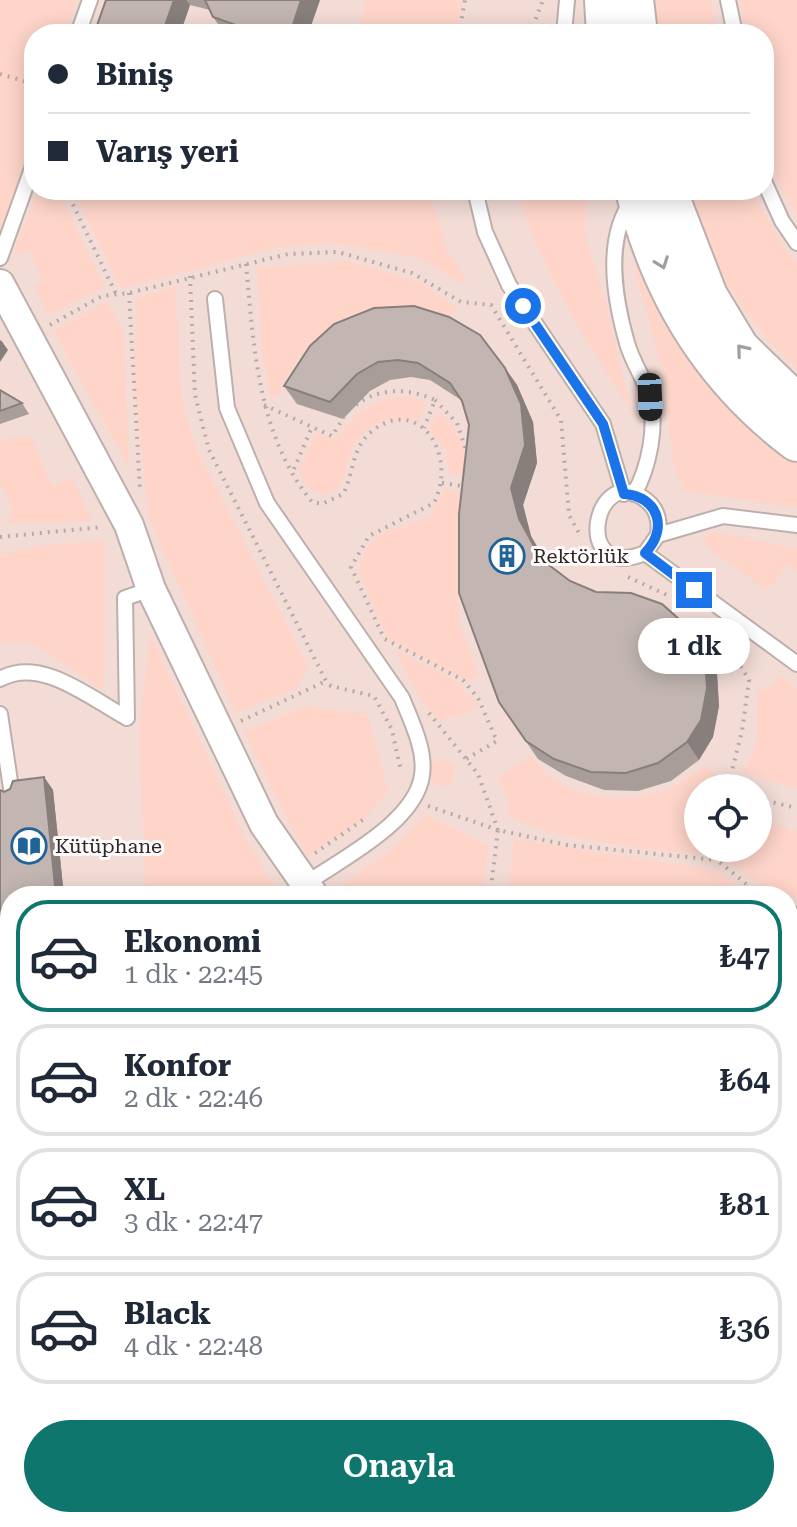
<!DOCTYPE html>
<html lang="tr">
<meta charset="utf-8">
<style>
:root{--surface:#fff;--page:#f6f6f7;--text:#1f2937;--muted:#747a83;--line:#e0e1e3;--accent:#0f766e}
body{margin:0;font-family:"Roboto Serif",serif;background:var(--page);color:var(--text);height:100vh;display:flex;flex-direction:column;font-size:30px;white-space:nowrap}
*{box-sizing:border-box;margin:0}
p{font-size:26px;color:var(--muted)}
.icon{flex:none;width:44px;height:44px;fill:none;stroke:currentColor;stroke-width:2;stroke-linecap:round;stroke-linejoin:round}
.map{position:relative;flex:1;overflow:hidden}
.side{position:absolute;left:0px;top:886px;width:798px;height:642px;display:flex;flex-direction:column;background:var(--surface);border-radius:32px 32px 0 0;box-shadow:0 4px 20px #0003}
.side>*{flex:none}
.guide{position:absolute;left:24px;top:24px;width:750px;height:176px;border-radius:32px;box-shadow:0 4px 20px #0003;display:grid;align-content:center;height:176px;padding:0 24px;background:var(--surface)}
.fabs{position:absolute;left:684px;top:774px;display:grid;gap:16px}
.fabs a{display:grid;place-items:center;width:88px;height:88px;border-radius:50%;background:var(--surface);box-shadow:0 4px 20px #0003;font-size:40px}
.end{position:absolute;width:36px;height:36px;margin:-18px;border:10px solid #1a73e8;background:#fff;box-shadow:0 0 0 4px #fff}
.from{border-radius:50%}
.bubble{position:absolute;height:56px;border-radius:28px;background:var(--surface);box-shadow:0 4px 20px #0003;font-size:26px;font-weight:600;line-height:56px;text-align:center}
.car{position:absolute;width:24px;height:48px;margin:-24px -12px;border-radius:10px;box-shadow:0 0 6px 2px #0007;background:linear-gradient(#222 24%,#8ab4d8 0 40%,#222 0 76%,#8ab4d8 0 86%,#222 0)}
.guide b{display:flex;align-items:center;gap:28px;height:76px;font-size:30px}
.guide b+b{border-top:2px solid var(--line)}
.guide i{width:20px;height:20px;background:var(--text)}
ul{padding:14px 0 0;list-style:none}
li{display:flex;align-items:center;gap:24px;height:112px;margin:0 16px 12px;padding:0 8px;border:4px solid var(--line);border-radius:32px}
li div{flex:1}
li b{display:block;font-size:30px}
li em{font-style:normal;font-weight:600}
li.selected{border-color:var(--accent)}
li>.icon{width:72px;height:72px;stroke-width:1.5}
.primary-button{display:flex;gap:16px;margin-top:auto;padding:16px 24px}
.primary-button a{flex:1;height:92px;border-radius:48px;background:var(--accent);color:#fff;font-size:32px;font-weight:600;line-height:92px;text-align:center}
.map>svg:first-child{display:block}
.built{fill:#f3dcd6;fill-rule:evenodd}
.green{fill:#ffd5ca}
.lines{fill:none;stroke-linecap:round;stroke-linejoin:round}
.lane-casing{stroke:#bdb0ac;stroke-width:18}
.street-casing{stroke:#bdb0ac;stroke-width:32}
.secondary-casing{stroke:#bdb0ac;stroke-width:44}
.path{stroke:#b5aaa7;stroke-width:4;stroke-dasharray:2 6;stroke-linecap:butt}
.lane{stroke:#fff;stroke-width:14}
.street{stroke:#fff;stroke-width:28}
.secondary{stroke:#fff;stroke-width:40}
.wall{fill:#a89d99}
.shaded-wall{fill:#887f7d}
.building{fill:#c3b6b2;stroke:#887f7d;stroke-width:2}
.oneway{stroke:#a09e9e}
.route{stroke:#1a73e8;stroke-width:10}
.labels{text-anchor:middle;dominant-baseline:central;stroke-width:6;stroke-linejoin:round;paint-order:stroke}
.poi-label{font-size:20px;fill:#2d2827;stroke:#fefbfa;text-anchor:start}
</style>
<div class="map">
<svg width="797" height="1527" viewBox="0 0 797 1527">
<rect width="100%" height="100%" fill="#f9ebe7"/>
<path class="built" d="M 0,0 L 797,0 L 797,1527 L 0,1527 ZM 34,34 L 764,34 L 764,190 L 34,190 ZM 698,788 L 758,788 L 758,848 L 698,848 ZM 10,896 L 788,896 L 788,1518 L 10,1518 Z"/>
<path class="green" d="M 0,0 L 78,0 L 67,34 L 34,34 L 34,131 L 0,231 Z
M 366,0 L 463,0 L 457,34 L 356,34 Z
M 654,0 L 710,0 L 718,34 L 659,34 Z
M 739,0 L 797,0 L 797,216 L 776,177 L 764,119 L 764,34 L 746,34 Z
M 38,190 L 58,190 L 105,287 L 48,315 L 34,286 L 43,281 L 29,250 L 18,255 L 15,249 Z
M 73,190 L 429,190 L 447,249 L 465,279 L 462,284 L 419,258 L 331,242 L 271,249 L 121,289 Z
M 518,190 L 594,190 L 585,212 L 585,235 L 606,303 L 632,412 C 593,353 533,258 518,190 Z
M 690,190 L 751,190 L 788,254 L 797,261 L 797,368 C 741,317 709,263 690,190 Z
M 643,253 L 797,457 L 797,508 L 684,491 L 673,462 L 664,375 L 635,271 L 635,260 Z
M 347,261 L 417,281 L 457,307 L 445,323 C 366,322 314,310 278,396 L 271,399 L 262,353 L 257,268 Z
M 176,286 L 179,369 L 184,410 L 199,455 L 308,666 L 297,688 L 236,713 L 149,518 L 135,393 L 136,299 Z
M 106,301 L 124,331 L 129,467 L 53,331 Z
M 407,396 L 426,402 L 419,422 C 395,412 367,423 354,446 C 347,459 346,474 339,487 L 322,495 L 307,487 L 298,470 L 316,433 L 335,440 C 356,413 371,399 407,396 Z
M 438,412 C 461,428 468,448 466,475 L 449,473 L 446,451 L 429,429 Z
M 18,437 L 32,439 L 53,486 L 72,477 L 92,521 L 10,524 L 12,507 L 0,482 L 0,441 Z
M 447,488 L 465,494 L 459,533 L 459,621 L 478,675 L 469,682 L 387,638 L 358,571 L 368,545 L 385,532 L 429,517 Z
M 713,531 L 797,549 L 797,571 L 788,564 L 767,591 L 707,547 L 704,538 Z
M 104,541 L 104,690 L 31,642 L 0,642 L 0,555 L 45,545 Z
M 150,634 L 245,837 L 268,876 L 286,896 L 146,896 L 139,731 Z
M 394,649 L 457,681 L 479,706 L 464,714 L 439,720 L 421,700 Z
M 780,675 L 797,690 L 797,788 L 744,774 L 757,741 L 758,691 L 769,688 Z
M 304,706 L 367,714 L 388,791 L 366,817 L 307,857 L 244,733 Z
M 531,756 C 537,763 544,773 552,779 C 583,801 641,804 674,786 C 685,780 695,772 706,766 L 718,779 L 714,788 L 698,788 L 698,848 L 710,848 L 710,855 C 674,853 529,837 508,814 L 507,797 L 498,777 Z
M429 773a13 13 0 1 1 26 0a13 13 0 1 1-26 0Z
M 426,815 L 488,845 L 482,896 L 345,896 L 337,889 L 398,844 Z
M 758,821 L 797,831 L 797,898 L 777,896 L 725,860 L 727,848 L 758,848 Z
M 514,839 L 715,870 L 750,896 L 508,896 Z
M 797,921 L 797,1135 L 788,1145 L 788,924 Z
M 0,1051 L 10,1063 L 10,1101 L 0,1109 Z
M 10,1117 L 10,1157 L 0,1158 L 0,1124 Z
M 10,1166 L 10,1269 L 0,1273 L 0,1167 Z
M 8,1282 L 10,1409 L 0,1417 L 0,1283 Z
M 788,1397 L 797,1405 L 797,1527 L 713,1527 L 714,1518 L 788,1518 Z
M 10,1428 L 10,1518 L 238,1518 L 240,1527 L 0,1527 L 0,1436 Z
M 463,1518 L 666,1518 L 666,1527 L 449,1527 Z"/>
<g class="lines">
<defs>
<path id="lane" d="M 728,0 L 735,34
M 78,34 L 90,0
M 564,34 L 567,0
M 764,181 L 782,221 L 797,243
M 475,190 L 485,232 L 509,285 L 603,424 L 624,494
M 632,201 C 604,239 615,301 627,343 C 632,361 643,377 649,394 C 658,425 649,468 634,494
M 0,258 L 34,163
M 215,299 L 227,408 L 267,503 L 402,698 C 411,721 426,750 422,775 C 416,822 341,859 304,885
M 658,535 C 660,522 658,510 647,501 C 595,457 569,584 645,553 L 658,535 L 723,516 L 797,525
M 645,553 L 797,664
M 0,679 C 41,656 90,698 127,718 L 125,598 L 151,589
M 0,714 L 12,795"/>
<path id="street" d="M 0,284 L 129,525 L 151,589 L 264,824 L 314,896
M 687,1527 L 687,1518"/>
<path id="secondary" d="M 605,0 L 607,34
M 633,0 L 637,34
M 636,190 C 661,293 712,377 797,441
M 666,190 L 707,296 L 739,349 L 797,405"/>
</defs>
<use href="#lane" class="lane-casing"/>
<use href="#street" class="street-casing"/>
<use href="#secondary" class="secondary-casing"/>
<path class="path" d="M 459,34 L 465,0
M 530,34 L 543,0
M 0,74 L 34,84
M 66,190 L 116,294
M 246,264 C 254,347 257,434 312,502 L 322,504 L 343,494 C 354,474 351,449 371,432 C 416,394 459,451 434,503 L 369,536 L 351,567 L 382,634
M 190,276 L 195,395 L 209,450 L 326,681 L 331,686 L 374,696 L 392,730 L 401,771
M 129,293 L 140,490
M 50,325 L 102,296 L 129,293 L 288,254 L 338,252 L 412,273 L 461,302 L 491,305 L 561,420 L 569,515 L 579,533
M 435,400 L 457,423 L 466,450
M 264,405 L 332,436 L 344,417
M 356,405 C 379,387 409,388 435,400 L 424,428
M 294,469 L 312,427
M 442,483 L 462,486 L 464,483
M 0,537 L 102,527
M 628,577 L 667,595
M 720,632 L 749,680 L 742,731 L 728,787
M 385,639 L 463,680 L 478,698 L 497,741 L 466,759
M 429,713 L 478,774 L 498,830
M 241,721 L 326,681
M 758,799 L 797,808
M 428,806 L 498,830
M 719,848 L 717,860 L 761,896
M 315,853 L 367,817
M 490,896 L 498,830 L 567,845 L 717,860
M 788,910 L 797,907
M 788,972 L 797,982
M 0,1040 L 10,1054
M 788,1151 L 797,1141
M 788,1254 L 797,1263"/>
<use href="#lane" class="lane"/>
<use href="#street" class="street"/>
<use href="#secondary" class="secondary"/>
</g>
<path class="wall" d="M 106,0 L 320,0 L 308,34 L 225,34 L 213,17 L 210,10 L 190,5 L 180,34 L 94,34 Z
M 310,346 L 505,368 L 517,385 L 533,422 L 537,463 L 523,505 L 531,536 L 546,562 L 570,581 L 691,630 L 704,648 L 717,674 L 719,706 L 713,737 L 699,760 L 671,781 L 638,791 L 604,790 L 566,776 L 538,759 L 499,702 L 469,425 L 461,400 L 430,380 L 411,377 L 390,380 L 370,391 L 343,419 L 297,404 L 284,386 Z
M 0,390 L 22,403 L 29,414 L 0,424 Z
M 44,777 L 53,790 L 64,896 L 10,896 L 10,993 L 0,994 L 0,790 L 4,792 Z
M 797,1017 L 797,1083 L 788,1091 L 788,1025 Z
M 797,1190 L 797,1232 L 788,1222 L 788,1200 Z
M 788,1299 L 797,1308 L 797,1344 L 788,1354 Z"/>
<path class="shaded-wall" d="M 174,0 L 186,0 L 190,5 L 180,34 L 162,34 Z
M 301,0 L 320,0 L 308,34 L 290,34 Z
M 1,340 L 8,350 L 0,362 L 0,341 Z
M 505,368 L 517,385 L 533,422 L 537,463 L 523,505 L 531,536 L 554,576 L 541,559 L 519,519 L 511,488 Z
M 691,630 L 704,648 L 717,674 L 719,706 L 713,737 L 699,760 L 687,742 Z
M 44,777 L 53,790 L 64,896 L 56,896 Z"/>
<path class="building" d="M 106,0 L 174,0 L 162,34 L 94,34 Z
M 205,0 L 301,0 L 290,34 L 261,34 L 213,17 Z
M 414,306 L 449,317 L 480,335 L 505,368 L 521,404 L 525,445 L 511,488 L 519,519 L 541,559 L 570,581 L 596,592 L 631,593 L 662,604 L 691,630 L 705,656 L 707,688 L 701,720 L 687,742 L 658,763 L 626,773 L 591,772 L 554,759 L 526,741 L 499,702 L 459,593 L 459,514 L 469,425 L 462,401 L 450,383 L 418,363 L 398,360 L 378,362 L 357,374 L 330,402 L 284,386 L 310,346 L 334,324 L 374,308 Z
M 0,390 L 22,403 L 0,411 Z
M 44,777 L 56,896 L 10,896 L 10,979 L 0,980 L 0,790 L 4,792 L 10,789 L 13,781 Z
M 797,978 L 797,1011 L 788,1002 L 788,987 Z
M 797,1017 L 797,1042 L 791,1048 L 797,1056 L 797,1072 L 788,1080 L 788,1025 Z
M 797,1190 L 797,1225 L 788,1217 L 788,1200 Z
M 788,1299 L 797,1308 L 797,1327 L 788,1336 Z"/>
<defs><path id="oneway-chevron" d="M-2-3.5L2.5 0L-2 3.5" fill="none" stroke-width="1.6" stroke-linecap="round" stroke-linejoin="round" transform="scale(2)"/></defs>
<g class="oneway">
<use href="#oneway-chevron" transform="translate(662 263) rotate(70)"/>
<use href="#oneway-chevron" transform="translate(742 350) rotate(-130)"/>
</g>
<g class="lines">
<path class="route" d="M 523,306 L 603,424 L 624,494 C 658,496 669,529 645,553 L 694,590"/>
</g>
<defs>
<symbol id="building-ring" viewBox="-11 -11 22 22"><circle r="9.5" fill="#fefbfa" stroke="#1e6498" stroke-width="1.5"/><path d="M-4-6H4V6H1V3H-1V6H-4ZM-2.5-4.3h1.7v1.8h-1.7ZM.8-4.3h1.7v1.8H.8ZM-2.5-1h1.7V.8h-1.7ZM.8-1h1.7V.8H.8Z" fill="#1e6498"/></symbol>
<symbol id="library-ring" viewBox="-11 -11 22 22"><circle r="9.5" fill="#fefbfa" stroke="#1e6498" stroke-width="1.5"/><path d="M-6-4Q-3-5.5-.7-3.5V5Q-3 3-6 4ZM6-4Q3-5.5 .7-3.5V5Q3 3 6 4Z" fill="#1e6498"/></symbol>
</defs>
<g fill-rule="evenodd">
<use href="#building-ring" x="487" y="536" width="40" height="40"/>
<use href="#library-ring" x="9" y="826" width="40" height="40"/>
</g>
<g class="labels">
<g class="poi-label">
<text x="533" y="556">Rektörlük</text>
<text x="55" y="846">Kütüphane</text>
</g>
</g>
</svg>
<div class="fabs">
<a><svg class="icon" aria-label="locate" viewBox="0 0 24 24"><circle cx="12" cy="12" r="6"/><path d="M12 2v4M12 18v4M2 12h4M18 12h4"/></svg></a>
</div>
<i class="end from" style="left:523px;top:306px"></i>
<i class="end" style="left:694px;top:590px"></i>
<div class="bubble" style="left:638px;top:618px;width:112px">1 dk</div>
<i class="car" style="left:650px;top:397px;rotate:178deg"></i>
<div class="guide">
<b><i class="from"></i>Biniş</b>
<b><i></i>Varış yeri</b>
</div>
<section class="side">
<ul>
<li class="selected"><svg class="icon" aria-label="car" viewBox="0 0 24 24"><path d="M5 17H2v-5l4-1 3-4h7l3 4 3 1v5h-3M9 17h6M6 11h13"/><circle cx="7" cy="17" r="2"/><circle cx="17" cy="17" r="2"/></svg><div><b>Ekonomi</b><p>1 dk · 22:45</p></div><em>₺47</em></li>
<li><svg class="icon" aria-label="car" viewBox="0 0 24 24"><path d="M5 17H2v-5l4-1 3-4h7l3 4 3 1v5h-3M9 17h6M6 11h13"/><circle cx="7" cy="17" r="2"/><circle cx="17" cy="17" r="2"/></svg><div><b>Konfor</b><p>2 dk · 22:46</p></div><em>₺64</em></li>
<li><svg class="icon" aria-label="car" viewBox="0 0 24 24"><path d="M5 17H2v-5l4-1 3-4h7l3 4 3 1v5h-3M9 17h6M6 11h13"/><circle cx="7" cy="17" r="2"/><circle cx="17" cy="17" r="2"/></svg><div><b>XL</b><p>3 dk · 22:47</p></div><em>₺81</em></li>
<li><svg class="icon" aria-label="car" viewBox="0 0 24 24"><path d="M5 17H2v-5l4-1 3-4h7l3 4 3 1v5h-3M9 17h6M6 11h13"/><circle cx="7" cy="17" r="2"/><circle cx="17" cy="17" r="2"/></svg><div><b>Black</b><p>4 dk · 22:48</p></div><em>₺36</em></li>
</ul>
<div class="primary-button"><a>Onayla</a></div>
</section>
</div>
